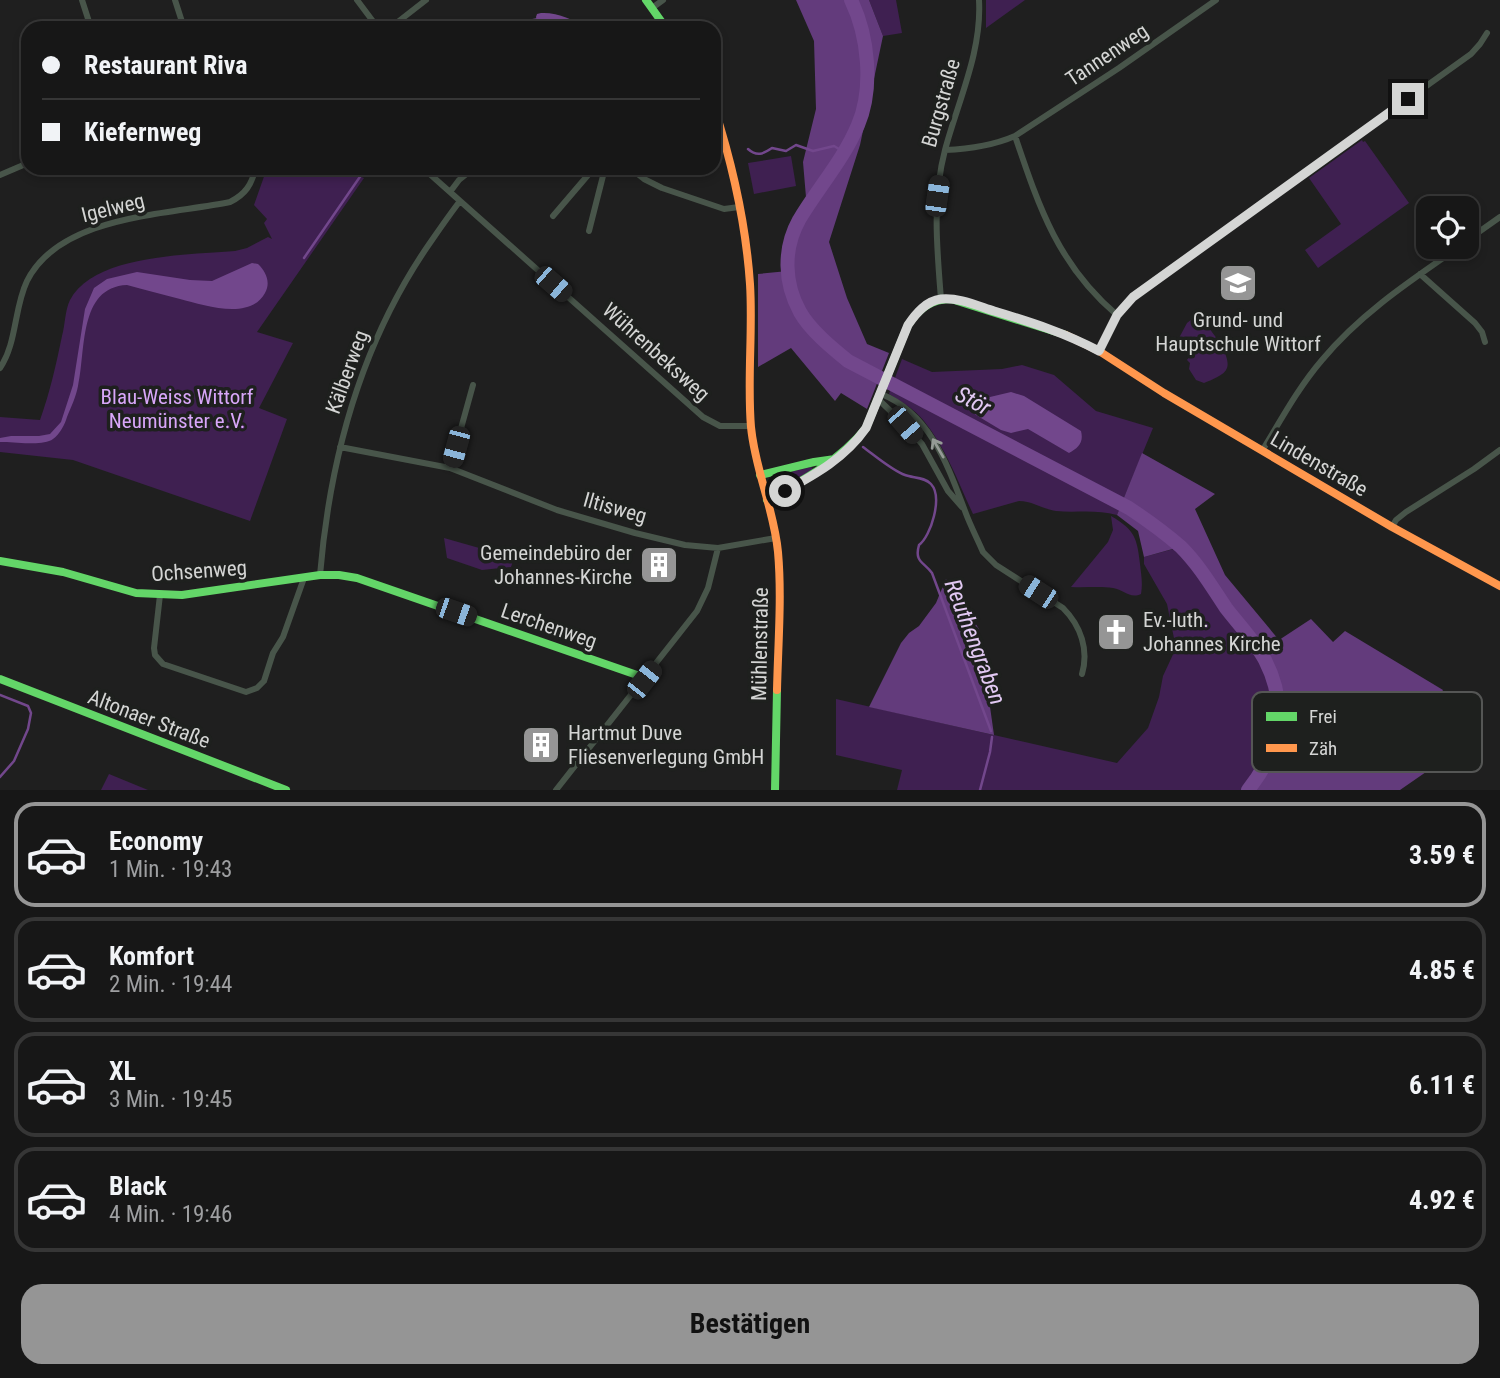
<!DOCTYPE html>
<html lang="de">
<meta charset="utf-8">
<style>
:root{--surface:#171717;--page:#202020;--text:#f1f3f6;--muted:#9e9fa1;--line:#363636;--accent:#959595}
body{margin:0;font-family:"Roboto Condensed",sans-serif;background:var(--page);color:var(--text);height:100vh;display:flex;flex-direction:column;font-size:26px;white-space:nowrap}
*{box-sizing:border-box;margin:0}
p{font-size:23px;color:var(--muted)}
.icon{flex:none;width:38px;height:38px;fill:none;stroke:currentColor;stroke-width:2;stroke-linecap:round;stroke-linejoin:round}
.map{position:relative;height:790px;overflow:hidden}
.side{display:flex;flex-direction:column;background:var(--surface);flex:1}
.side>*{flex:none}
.guide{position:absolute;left:21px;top:21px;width:700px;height:154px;border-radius:21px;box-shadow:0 4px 10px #0003,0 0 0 2px var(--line);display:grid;align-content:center;height:154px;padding:0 21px;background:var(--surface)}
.buttons{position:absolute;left:1416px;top:196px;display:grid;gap:14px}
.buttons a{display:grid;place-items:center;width:63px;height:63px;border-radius:14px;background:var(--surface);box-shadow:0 4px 10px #0003,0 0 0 2px var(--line);font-size:35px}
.end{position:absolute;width:32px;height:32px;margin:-16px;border:9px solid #d4d5d4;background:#111;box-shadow:0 0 0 4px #111}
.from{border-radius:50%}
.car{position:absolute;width:21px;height:42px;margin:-21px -10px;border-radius:9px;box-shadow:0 0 5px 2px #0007;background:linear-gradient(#222 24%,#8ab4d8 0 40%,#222 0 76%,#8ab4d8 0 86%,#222 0)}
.guide b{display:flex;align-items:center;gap:24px;height:66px;font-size:26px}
.guide b+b{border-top:2px solid var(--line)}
.guide i{width:18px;height:18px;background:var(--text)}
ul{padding:12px 0 0;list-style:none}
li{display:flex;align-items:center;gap:21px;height:105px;margin:0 14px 10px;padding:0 7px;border:4px solid var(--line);border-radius:21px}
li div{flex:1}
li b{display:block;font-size:26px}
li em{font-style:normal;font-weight:700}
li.current{border-color:var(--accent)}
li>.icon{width:63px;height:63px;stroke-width:1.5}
.button{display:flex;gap:14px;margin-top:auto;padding:14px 21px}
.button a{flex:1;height:80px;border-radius:21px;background:var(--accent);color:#111;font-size:28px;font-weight:700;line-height:80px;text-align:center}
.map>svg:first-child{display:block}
.green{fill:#3f2051}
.forest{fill:#633b7c}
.water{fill:#72478c}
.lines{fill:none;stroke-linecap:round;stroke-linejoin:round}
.stream{stroke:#72478c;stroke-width:2.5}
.river{stroke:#72478c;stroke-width:14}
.street{stroke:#48554a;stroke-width:6}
.fast{stroke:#63d668;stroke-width:8}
.slow{stroke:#ff974d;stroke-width:8}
.oneway{stroke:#959b96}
.route{stroke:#d4d5d4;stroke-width:9}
.labels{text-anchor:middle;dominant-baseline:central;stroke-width:7;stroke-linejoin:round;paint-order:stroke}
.street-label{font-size:21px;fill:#d4d5d4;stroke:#1e201e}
.poi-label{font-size:21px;fill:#d4d5d4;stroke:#1e201e;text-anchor:start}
.park-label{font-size:21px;fill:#d8a6f9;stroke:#1e201e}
.water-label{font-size:23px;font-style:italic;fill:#e2c9f3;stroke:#1e201e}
.key{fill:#1e201e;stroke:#555655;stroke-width:2}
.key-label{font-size:19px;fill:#d4d5d4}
</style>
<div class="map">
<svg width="1500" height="790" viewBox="0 0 1500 790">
<rect width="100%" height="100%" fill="#1f1f1f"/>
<path class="green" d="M 869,0 L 896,0 L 902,33 L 883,36 Z
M 986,0 L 1025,0 L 986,28 Z
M 1362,140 L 1363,142 L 1365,141 L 1409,203 L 1318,268 L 1305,250 L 1341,224 L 1309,178 Z
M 791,156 L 796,186 L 754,194 L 748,163 Z
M 267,168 L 336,168 L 364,178 L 257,332 L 293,343 L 259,408 L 287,419 L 250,521 L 73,460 L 0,452 L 0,417 L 40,420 C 50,392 56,365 62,336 C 65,325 65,310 70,300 C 94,254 190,255 235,251 L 247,248 L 268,237 L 272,239 L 264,223 L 267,219 L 254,205 Z
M 1198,314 C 1206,325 1232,353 1227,368 C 1225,375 1211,380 1204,383 L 1196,380 L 1189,369 L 1190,363 L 1187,360 L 1195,348 L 1183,339 L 1181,340 L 1179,338 L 1187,323 Z
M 902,359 L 932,372 L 1002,369 L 1022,365 L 1054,375 L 1096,411 L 1153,428 L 1117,515 C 1096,509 1077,513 1056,511 C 1043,509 1032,501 1019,501 L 973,514 C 958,482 946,448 924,421 C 914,409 902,402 889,394 Z
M 811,467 L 813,469 L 813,472 L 786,485 L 782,474 Z
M 1111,516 C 1135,530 1137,538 1140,564 C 1141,574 1143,583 1141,594 C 1130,599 1124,590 1113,588 C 1100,586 1085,588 1071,587 L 1108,542 L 1113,530 Z
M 444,538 L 514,558 L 511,567 L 482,570 L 447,558 Z
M 1177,548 L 1182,548 C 1199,569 1214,591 1230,613 C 1241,628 1256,643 1265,660 C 1288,708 1280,750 1248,790 L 897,790 L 902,770 L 836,755 L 836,699 L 1117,763 L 1148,728 L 1159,697 L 1163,676 L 1176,648 L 1167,604 L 1144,564 L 1144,557 Z
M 109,774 L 148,790 L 101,790 Z"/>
<path class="forest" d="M 796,0 L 869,0 L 883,36 L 860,145 L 829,242 L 847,298 L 867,344 L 889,353 L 867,409 L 841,393 L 835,401 L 791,348 L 758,367 L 758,274 L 788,271 L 789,247 L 793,234 L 807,209 L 803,162 L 816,109 L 814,41 Z
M 1142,453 L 1215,494 L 1195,509 L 1225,575 L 1279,640 L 1311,619 L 1333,642 L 1345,631 L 1443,690 L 1425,723 L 1426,772 L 1400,790 L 1248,790 C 1280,750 1288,708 1265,660 C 1257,644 1241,628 1230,613 C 1214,591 1199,569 1182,548 L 1176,548 L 1144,557 L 1138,531 L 1117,515 Z
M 946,579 L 979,629 L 994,735 L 869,707 L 901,643 L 909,633 L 919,626 L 936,603 Z"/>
<path class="water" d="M 541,13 C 557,12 574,20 588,28 L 542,28 L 538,25 L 536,17 L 537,14 Z
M 252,263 L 258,264 C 266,272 271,282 265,293 C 250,321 204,305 180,299 C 162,294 144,290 127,285 C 78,287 86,352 78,386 C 76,397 71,407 67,417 C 65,424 60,434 53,439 C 42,447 14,441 0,442 L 0,438 L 11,436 L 39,436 L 50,434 L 61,422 L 73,385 L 85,309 L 94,288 L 107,279 L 137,272 L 190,280 L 212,281 Z
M 1011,392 L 1024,396 L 1081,431 C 1084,443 1078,448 1069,453 L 1028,429 L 1011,433 L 1001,430 L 976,415 L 972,409 L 973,405 L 990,397 Z"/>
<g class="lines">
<path class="stream" d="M 513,28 L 523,22 L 539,19
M 748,149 C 757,157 763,154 772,148 L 786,151 L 796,145 L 813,151 L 834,146 L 844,152
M 304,258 L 366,168
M 863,447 C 874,455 893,471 905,475 C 913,478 925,477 931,484 C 943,497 931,536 919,545 C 914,562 924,562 932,573 L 991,731
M 0,695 L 28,706 L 31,713 L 28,729 L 14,761 L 0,777
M 980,790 L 990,752 L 992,737"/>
<path class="river" d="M 851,0 C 868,35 874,87 858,125 C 844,159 818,188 799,220 C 783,249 784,283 800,312 C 810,330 832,348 848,361 L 1129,508 C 1147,520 1165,533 1181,547 C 1199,565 1212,587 1226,608 C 1239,625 1255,641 1265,660 C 1289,707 1280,750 1248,790"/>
<path class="street" d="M 82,0 L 91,28
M 175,0 L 184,28
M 357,0 L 378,28
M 652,8 L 663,0
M 390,28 L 426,0
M 1015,136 L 1119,68 L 1216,0
M 945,150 C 970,149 992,146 1015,136 C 1039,207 1058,265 1117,315 L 1099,351
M 423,168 L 703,417 L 720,426 L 751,426
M 630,168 L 644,179 L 662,188 L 724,209 L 739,207
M 0,175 L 28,163
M 450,192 L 459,180 L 474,168
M 553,216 L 594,168
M 589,231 L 605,168
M 1466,241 L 1500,217
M 1420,274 L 1475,323 L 1482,332 L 1485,342
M 941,299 C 937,249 932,199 945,150 C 958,101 982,52 979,0
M 1117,315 L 1133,297 L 1146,287 L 1471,54 L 1480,44 L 1487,33
M 0,368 C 17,343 14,308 27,281 C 60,215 167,215 230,202 C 246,194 251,185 256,168
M 881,394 C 930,413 948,466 965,511 C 970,525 977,538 983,552 L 996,565 L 1063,608 C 1081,626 1089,650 1082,674
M 878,399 L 905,425 L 922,444 L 948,491 L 962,507
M 340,447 L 450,468 L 557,510 L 635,533 L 685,545 L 718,548 L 776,538
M 1262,451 C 1281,420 1298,388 1322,360 C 1360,314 1410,281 1459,247
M 450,468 L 473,385
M 1392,527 L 1396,520 L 1406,512 L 1474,469 L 1500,450
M 320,575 C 330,456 363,338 432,240 C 441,227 450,214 460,201
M 160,595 L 154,648 L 155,655 L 163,664 L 246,692 L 257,688 L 264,681 L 273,653 L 283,637 L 304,578
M 556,790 L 697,611 L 708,588 L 718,548"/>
<path class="fast" d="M 646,0 L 666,28
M 760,475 L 814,462 L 835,459
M 767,500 C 804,480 839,461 866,428 L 908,325 C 919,309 931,299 951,299 L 1066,335
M 0,561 L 63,572 L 136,593 L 182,595 L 320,575 L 339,575 L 357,578 L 637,675 L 644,680
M 0,679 L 286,790
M 775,790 L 777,690"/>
<path class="slow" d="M 714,107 C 732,163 746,225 750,284 C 753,331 747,380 751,427 C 755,470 774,509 778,552 C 782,597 778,644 777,690
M 1066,335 L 1099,351 L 1164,393 L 1392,527 L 1500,586"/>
</g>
<defs><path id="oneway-shaft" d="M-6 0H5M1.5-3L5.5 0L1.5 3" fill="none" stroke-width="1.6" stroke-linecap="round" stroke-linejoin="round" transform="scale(1.75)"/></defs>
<use class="oneway" href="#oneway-shaft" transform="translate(938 448) rotate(-120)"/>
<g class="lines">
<path class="route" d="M 785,491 C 816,474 845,458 866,428 L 908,325 C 916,313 926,301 941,299 C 958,297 978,306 994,311 C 1031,322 1065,333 1099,351 L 1117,315 L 1133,297 L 1408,99"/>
</g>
<defs>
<symbol id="school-square" viewBox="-11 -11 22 22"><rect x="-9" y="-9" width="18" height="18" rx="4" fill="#959595" stroke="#1e201e"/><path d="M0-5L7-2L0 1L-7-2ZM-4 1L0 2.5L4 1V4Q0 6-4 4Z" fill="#fff"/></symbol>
<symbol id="building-square" viewBox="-11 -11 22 22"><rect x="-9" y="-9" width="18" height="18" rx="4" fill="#959595" stroke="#1e201e"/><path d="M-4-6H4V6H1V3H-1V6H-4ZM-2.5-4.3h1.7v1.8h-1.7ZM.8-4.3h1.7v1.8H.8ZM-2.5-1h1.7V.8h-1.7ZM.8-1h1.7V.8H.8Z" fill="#fff"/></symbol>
<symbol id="church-square" viewBox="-11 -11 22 22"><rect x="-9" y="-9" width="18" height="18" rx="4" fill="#959595" stroke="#1e201e"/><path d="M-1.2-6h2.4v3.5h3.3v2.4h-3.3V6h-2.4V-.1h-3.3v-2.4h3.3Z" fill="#fff"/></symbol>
</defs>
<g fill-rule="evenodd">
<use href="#school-square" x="1216" y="261" width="44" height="44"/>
<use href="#building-square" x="637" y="543" width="44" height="44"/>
<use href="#church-square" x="1094" y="610" width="44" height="44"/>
<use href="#building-square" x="519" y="723" width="44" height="44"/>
</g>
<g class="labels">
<g class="street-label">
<text transform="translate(1107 55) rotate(-34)">Tannenweg</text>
<text transform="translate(941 103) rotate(-74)">Burgstraße</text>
<text transform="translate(113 208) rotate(-14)">Igelweg</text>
<text transform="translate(656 352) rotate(42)">Wührenbeksweg</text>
<text transform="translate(347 372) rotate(-70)">Kälberweg</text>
<text transform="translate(1319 464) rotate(30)">Lindenstraße</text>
<text transform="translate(615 508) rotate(16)">Iltisweg</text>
<text transform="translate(199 571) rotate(-4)">Ochsenweg</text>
<text transform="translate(549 626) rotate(19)">Lerchenweg</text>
<text transform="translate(760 644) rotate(-89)">Mühlenstraße</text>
<text transform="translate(149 719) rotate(21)">Altonaer Straße</text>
</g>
<g class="poi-label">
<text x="1238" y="320" text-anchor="middle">Grund- und<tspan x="1238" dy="24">Hauptschule Wittorf</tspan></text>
<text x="632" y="553" text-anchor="end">Gemeindebüro der<tspan x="632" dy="24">Johannes-Kirche</tspan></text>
<text x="1143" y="620">Ev.-luth.<tspan x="1143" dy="24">Johannes Kirche</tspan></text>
<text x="568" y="733">Hartmut Duve<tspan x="568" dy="24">Fliesenverlegung GmbH</tspan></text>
</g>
<g class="park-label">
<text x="177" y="397">Blau-Weiss Wittorf<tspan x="177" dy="24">Neumünster e.V.</tspan></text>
</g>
<g class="water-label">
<text transform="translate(973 401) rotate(28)">Stör</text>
<text transform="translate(975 642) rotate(69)">Reuthengraben</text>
</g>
</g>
<rect x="1252" y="692" width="230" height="80" rx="10" class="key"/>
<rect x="1266" y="712" width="31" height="9" fill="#63d668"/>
<rect x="1266" y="744" width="31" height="8" fill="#ff974d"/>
<g class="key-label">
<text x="1309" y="723">Frei</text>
<text x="1309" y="755">Zäh</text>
</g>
</svg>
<div class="buttons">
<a><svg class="icon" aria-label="locate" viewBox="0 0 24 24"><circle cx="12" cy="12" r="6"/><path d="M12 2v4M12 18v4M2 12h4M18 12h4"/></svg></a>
</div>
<i class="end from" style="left:785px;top:491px"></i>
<i class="end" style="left:1408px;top:99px"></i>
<i class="car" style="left:937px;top:196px;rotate:8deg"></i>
<i class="car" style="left:553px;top:284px;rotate:131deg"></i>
<i class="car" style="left:905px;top:425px;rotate:139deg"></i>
<i class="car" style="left:456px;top:447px;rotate:195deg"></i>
<i class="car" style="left:1038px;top:592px;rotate:303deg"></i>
<i class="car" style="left:456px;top:612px;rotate:109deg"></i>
<i class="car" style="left:644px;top:680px;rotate:38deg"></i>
<div class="guide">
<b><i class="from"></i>Restaurant Riva</b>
<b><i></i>Kiefernweg</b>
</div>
</div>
<section class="side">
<ul>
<li class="current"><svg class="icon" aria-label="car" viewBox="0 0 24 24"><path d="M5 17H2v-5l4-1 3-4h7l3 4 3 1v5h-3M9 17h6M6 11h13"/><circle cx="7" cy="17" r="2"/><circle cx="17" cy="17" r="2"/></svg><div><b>Economy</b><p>1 Min. · 19:43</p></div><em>3.59 €</em></li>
<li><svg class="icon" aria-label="car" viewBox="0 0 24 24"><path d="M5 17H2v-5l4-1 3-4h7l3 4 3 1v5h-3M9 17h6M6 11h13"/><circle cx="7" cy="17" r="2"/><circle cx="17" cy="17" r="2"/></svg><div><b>Komfort</b><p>2 Min. · 19:44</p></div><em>4.85 €</em></li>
<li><svg class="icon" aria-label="car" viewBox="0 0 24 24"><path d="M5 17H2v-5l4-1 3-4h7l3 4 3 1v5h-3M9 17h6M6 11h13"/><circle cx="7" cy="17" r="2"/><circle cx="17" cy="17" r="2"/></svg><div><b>XL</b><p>3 Min. · 19:45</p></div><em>6.11 €</em></li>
<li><svg class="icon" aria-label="car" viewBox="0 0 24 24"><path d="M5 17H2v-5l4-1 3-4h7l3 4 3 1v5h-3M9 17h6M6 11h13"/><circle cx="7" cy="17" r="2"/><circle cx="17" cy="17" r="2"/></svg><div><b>Black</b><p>4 Min. · 19:46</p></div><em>4.92 €</em></li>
</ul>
<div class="button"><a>Bestätigen</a></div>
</section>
